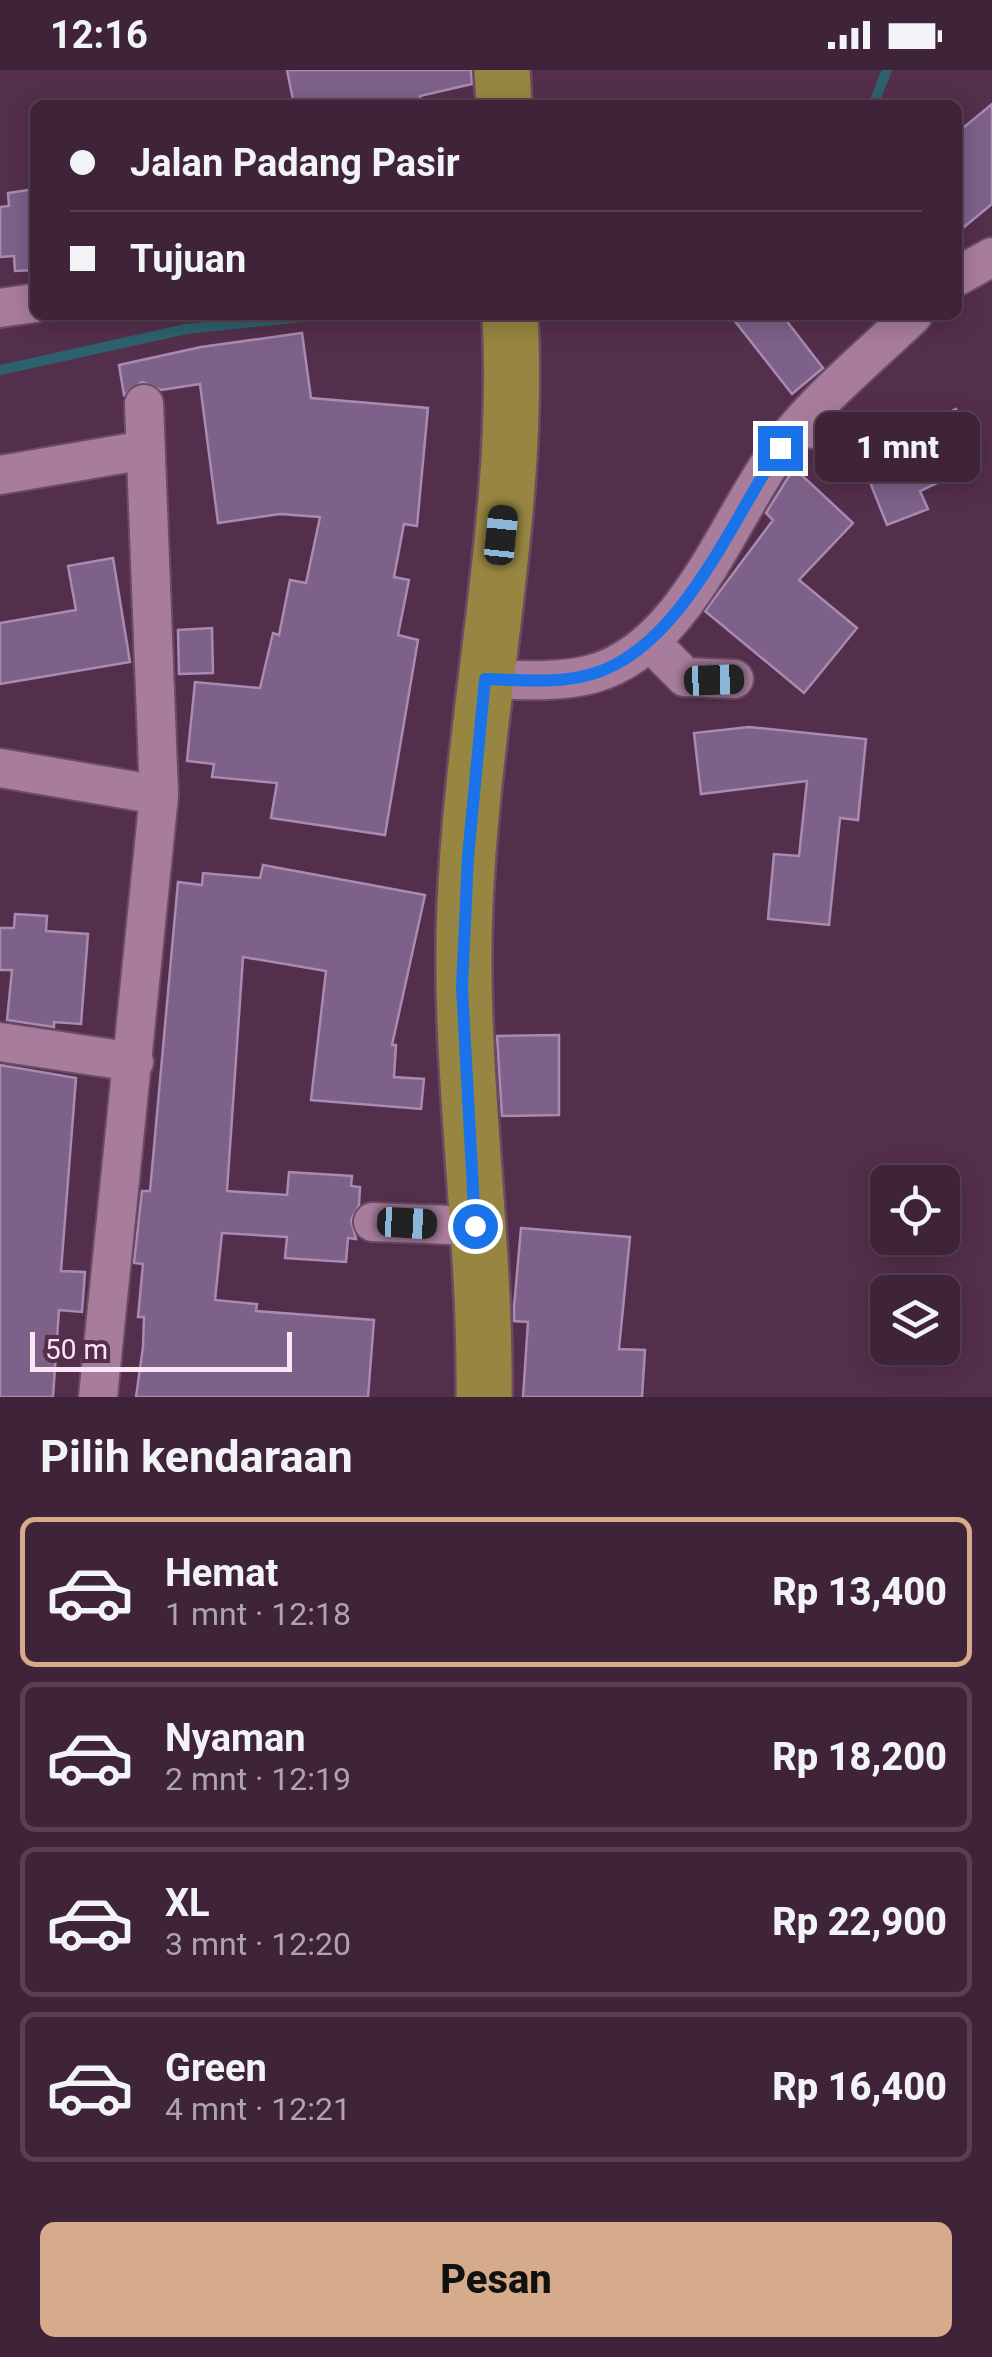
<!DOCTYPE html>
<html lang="id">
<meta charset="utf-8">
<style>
:root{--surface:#3f2338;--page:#462b40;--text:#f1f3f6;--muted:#ada4ae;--line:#584053;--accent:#d6ab8b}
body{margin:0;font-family:Roboto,sans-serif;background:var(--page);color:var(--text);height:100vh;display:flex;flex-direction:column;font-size:38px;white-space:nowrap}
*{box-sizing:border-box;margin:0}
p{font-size:32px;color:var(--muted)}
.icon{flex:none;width:55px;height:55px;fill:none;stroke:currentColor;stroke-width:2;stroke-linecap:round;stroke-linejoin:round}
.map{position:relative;height:1327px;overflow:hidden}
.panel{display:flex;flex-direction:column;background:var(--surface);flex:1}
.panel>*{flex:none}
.top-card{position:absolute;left:30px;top:30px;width:932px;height:220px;border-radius:15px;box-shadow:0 5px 25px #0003,0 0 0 2px var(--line);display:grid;align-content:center;height:220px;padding:0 40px;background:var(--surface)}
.fabs{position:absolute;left:870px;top:1095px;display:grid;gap:20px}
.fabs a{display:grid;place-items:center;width:90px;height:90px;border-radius:15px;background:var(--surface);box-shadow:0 5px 25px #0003,0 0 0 2px var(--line);font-size:50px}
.scale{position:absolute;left:30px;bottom:25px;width:262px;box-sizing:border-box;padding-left:10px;border:5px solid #fce5f5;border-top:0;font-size:28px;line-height:35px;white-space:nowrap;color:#fce5f5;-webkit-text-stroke:8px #542f4b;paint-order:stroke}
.end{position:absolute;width:45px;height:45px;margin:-22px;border:12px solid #1a73e8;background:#fff;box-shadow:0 0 0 5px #fff}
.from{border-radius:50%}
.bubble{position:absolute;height:70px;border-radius:15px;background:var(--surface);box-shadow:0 5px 25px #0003,0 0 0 2px var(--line);font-size:32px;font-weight:800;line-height:70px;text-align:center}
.car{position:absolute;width:30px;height:60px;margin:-30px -15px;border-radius:12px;box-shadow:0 0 8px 2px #0007;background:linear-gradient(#222 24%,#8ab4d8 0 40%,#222 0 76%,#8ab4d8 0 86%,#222 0)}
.top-card b{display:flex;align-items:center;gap:35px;height:95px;font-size:38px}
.top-card b+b{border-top:2px solid var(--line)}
.top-card i{width:25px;height:25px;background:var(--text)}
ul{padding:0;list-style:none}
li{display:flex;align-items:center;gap:30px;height:150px;margin:0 20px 15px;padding:0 20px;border:5px solid var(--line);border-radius:15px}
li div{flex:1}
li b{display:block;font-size:38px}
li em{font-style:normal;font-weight:800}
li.selected{border-color:var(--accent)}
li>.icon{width:90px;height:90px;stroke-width:1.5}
h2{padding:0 40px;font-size:45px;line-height:120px}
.button{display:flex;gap:20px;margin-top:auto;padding:20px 40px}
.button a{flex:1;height:115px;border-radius:15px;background:var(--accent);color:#111;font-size:40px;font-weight:800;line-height:115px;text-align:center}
.status{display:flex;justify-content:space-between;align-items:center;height:70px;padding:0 50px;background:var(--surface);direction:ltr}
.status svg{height:28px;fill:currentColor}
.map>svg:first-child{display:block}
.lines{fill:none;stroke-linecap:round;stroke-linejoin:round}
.stream{stroke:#2e616e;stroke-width:10}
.building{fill:#7d6188;stroke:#a88ab3;stroke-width:2.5}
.minor-casing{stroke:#6b4c64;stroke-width:42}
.highway-casing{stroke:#6b4c64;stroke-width:60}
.minor{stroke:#a87d9c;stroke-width:38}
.highway{stroke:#968641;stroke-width:55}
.route{stroke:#1a73e8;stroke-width:12}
</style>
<div class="status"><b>12:16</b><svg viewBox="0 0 49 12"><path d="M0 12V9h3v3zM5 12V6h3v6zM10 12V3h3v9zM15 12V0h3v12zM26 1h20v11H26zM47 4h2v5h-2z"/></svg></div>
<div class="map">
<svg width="992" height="1327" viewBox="0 0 992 1327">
<rect width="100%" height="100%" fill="#542f4b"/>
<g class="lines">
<path class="stream" d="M 873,35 L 887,0
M 0,300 L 186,259 L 322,245"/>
</g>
<path class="building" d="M 287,0 L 471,0 L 472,14 L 420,26 L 421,35 L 294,35 Z
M 992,34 L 992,134 L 958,162 L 958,62 Z
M 35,119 L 35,200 L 15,201 L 14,186 L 0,187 L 0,137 L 9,136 L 8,123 Z
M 730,245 L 782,245 L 823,298 L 792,324 Z
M 302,263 L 311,328 L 428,338 L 417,456 L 404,454 L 394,507 L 409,510 L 398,565 L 418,570 L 385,765 L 271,748 L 277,713 L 212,707 L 214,694 L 187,691 L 195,612 L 260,618 L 273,563 L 279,565 L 290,510 L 306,513 L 320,447 L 280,444 L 218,453 L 200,314 L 161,320 L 142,312 L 124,325 L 119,295 L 201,277 Z
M 956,339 L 980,393 L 920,421 L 928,439 L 887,455 L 862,392 L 892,395 L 901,388 L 906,370 L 912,368 L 909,361 Z
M 794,398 L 853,453 L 799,510 L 857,558 L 804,623 L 705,541 L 773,450 L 766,443 Z
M 113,488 L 130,592 L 0,614 L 0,553 L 76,540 L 68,496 Z
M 212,558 L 213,603 L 179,604 L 178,560 Z
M 749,657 L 866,669 L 858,750 L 840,748 L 829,855 L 768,849 L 774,784 L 799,786 L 807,711 L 701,724 L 694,663 Z
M 263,795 L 425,825 L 392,975 L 396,975 L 394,1007 L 424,1009 L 421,1039 L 311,1030 L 326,901 L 243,887 L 227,1121 L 287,1125 L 289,1102 L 352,1106 L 351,1116 L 360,1117 L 359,1135 L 351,1150 L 356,1169 L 348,1168 L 346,1192 L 285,1188 L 287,1167 L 222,1163 L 215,1230 L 257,1234 L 256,1241 L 374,1250 L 368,1327 L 136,1327 L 143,1277 L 144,1247 L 138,1247 L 143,1194 L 134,1193 L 142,1121 L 150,1121 L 178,812 L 202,815 L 203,803 L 260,808 Z
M 15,844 L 47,846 L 46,861 L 88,864 L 81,954 L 54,952 L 54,957 L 7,950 L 12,900 L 0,900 L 0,858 L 14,858 Z
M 559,965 L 559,1045 L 502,1046 L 497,966 Z
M 0,995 L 76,1008 L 61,1201 L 85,1202 L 82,1242 L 59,1240 L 53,1327 L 0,1327 Z
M 521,1158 L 630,1167 L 619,1279 L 645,1280 L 642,1327 L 523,1327 L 528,1252 L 514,1251 L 514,1237 Z"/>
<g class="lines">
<defs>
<path id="minor" d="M 958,206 L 992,187
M 0,238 L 35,233
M 799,356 L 884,374
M 0,405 L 145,380
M 650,572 L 685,607 L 734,609
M 485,609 C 521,610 557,613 592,604 C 684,579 727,452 779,380 C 816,330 868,288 913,245
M 0,698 L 159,725
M 0,972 L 134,992
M 373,1152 L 475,1156
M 98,1327 L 159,725 L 144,334"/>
<path id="highway" d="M 502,0 L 504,35
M 484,1327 C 486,1163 458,999 465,835 C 473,638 521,442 510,245"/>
</defs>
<use href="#minor" class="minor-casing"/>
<use href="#highway" class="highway-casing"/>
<use href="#minor" class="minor"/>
<use href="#highway" class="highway"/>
</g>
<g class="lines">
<path class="route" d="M 475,1156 L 462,918 L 468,787 L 485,609 C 521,610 558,614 592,604 C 681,578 731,451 780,378"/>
</g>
</svg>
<div class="fabs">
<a><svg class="icon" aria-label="locate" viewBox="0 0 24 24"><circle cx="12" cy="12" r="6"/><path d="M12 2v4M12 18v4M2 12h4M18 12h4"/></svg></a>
<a><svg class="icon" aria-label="layers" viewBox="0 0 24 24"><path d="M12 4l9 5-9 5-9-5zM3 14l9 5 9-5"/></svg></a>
</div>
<div class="scale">50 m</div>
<i class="end from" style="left:475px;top:1156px"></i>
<i class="end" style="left:780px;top:378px"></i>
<div class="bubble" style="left:815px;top:342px;width:165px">1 mnt</div>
<i class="car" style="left:501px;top:465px;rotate:6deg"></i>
<i class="car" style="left:714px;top:610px;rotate:88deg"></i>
<i class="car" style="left:407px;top:1153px;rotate:93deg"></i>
<div class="top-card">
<b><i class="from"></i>Jalan Padang Pasir</b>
<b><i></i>Tujuan</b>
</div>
</div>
<section class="panel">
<h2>Pilih kendaraan</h2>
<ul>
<li class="selected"><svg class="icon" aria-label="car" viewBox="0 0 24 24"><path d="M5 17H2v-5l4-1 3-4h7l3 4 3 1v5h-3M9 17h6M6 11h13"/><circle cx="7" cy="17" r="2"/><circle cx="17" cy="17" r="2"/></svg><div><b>Hemat</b><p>1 mnt · 12:18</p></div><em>Rp 13,400</em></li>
<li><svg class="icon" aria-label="car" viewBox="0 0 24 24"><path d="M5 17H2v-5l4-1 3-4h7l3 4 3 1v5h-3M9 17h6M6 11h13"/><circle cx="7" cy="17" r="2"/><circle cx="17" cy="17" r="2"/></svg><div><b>Nyaman</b><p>2 mnt · 12:19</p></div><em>Rp 18,200</em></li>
<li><svg class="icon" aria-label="car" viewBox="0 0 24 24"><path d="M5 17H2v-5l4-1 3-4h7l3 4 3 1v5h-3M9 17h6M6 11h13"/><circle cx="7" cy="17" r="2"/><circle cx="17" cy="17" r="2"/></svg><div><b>XL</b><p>3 mnt · 12:20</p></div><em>Rp 22,900</em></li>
<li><svg class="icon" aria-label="car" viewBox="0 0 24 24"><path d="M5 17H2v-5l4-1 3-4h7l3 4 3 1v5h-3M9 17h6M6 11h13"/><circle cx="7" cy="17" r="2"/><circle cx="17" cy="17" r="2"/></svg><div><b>Green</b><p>4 mnt · 12:21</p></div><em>Rp 16,400</em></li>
</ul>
<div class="button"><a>Pesan</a></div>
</section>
